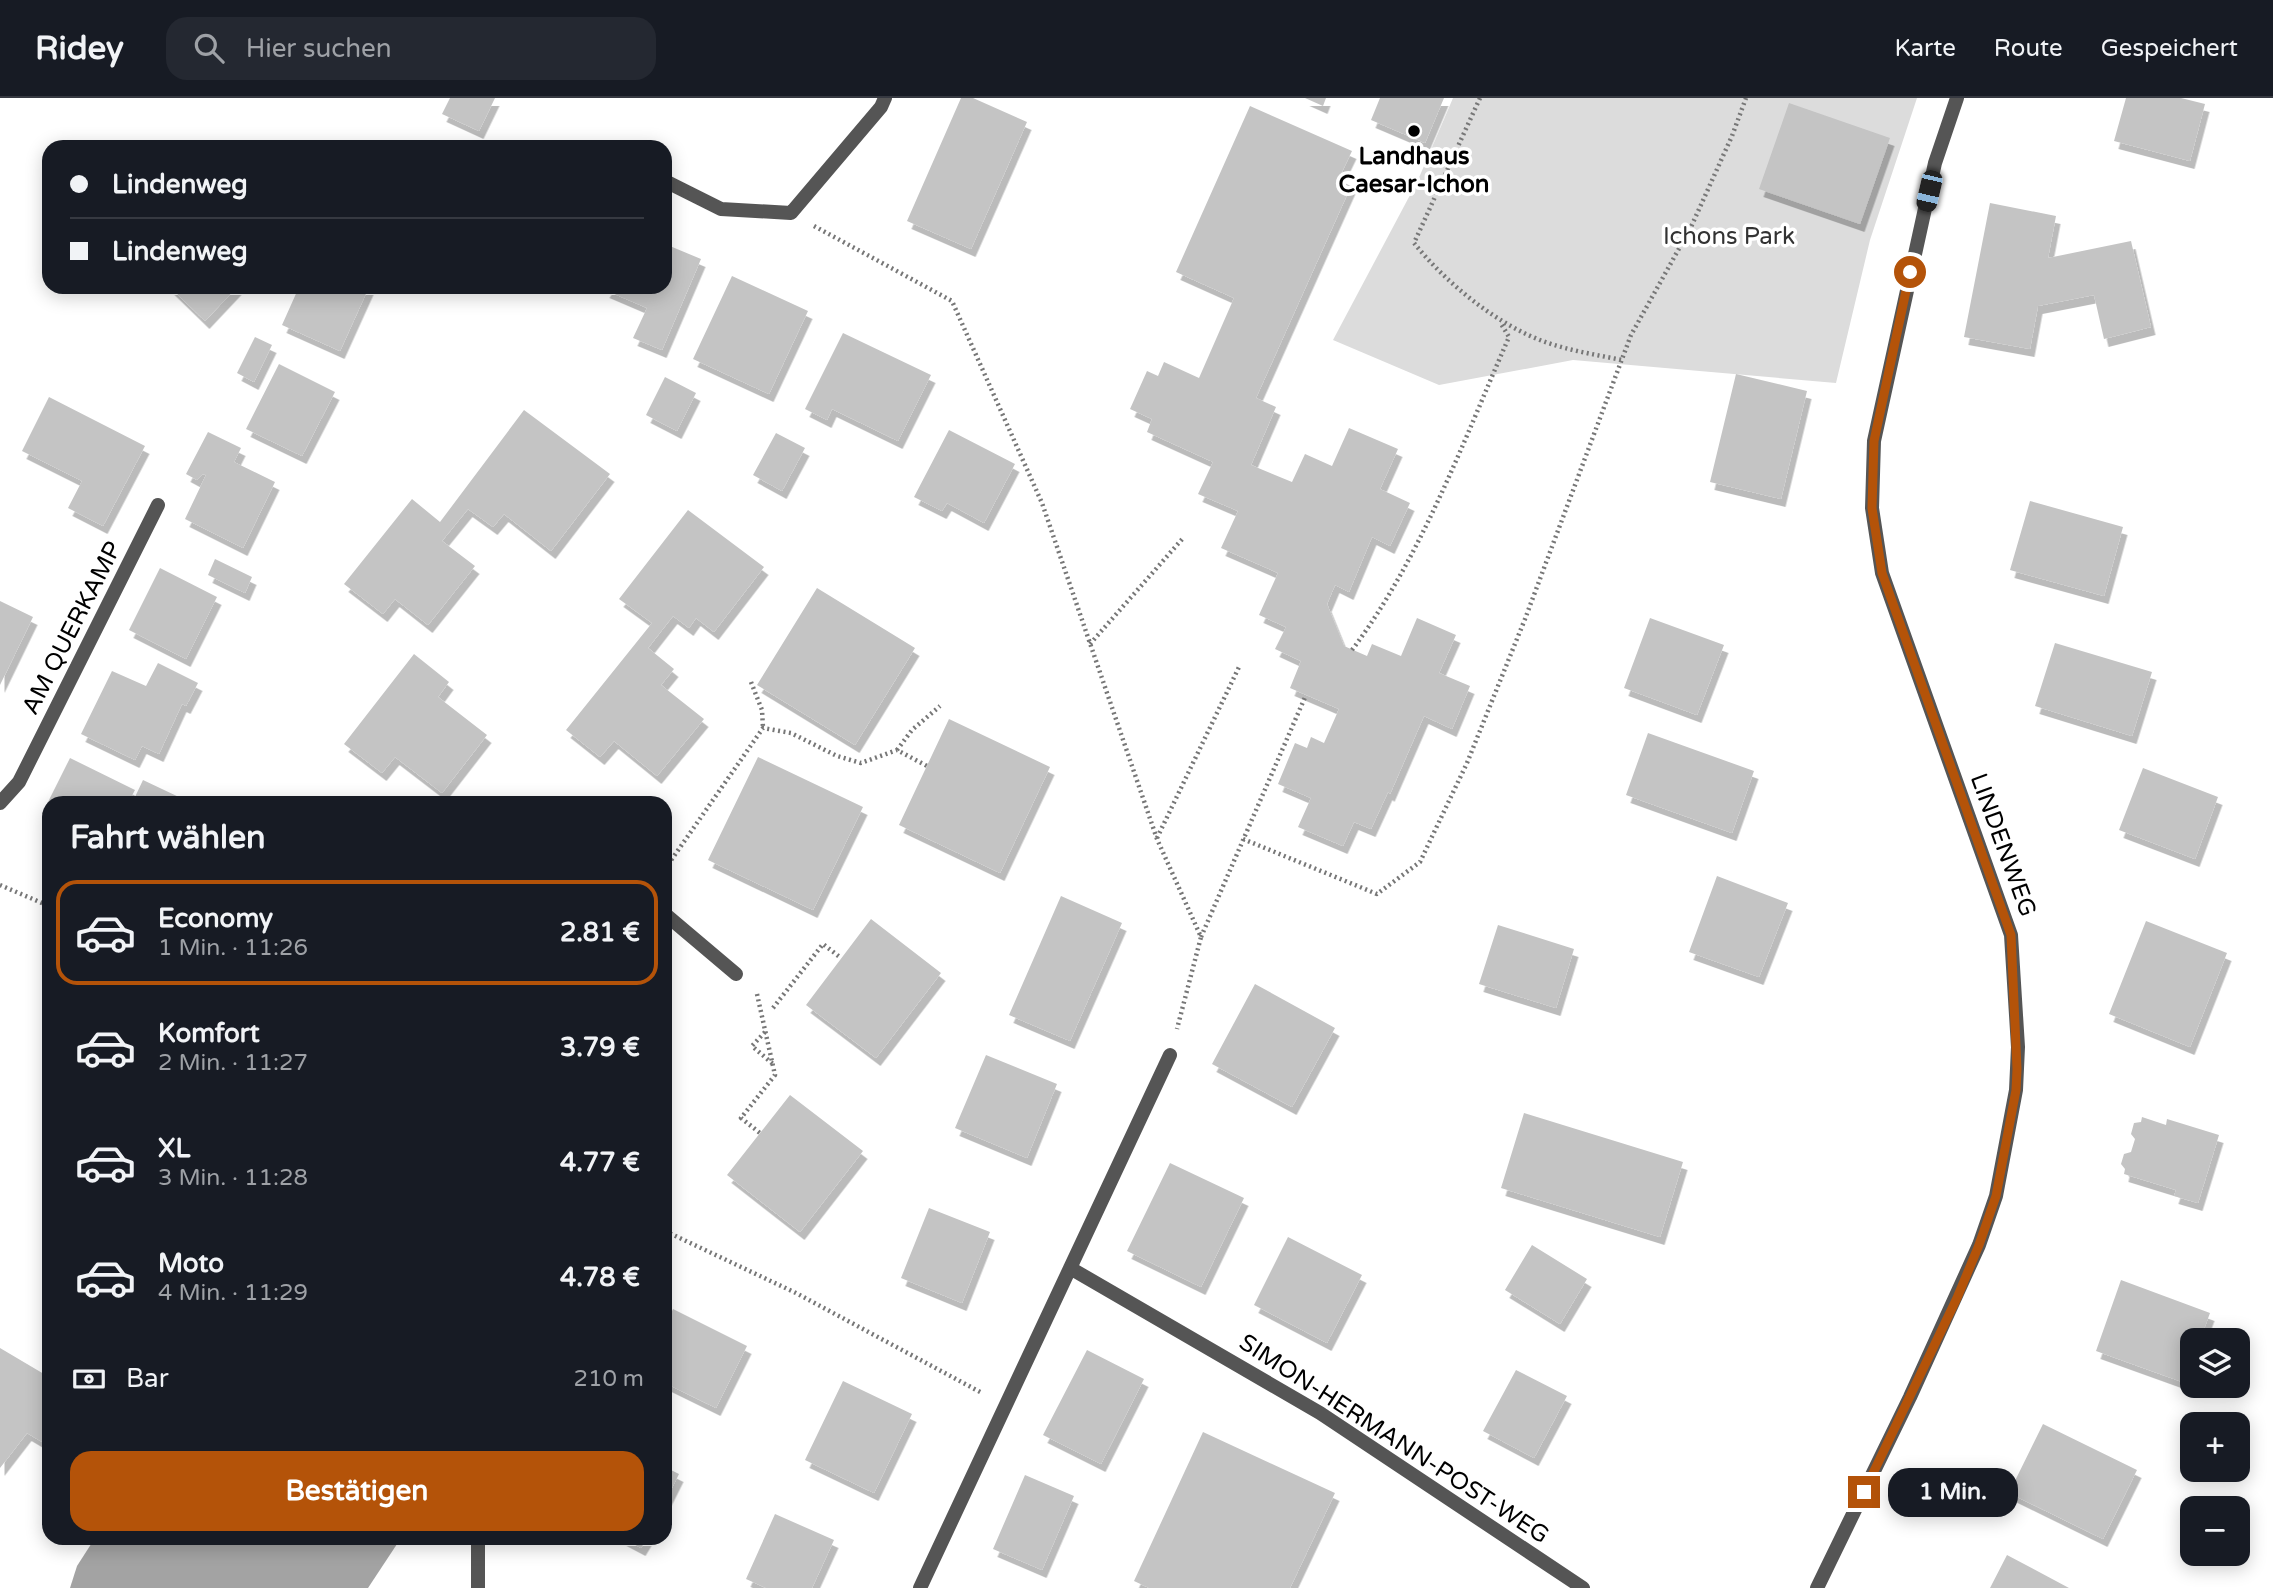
<!DOCTYPE html>
<html lang="de">
<meta charset="utf-8">
<style>
:root{--surface:#171b24;--page:#242831;--text:#f1f3f6;--muted:#9ea1a6;--line:#363941;--accent:#b45309}
body{margin:0;font-family:"Varela Round",sans-serif;background:var(--page);color:var(--text);height:100vh;display:flex;flex-direction:column;font-size:26px;white-space:nowrap}
*{box-sizing:border-box;margin:0}
p{font-size:23px;color:var(--muted)}
.icon{flex:none;width:38px;height:38px;fill:none;stroke:currentColor;stroke-width:2;stroke-linecap:round;stroke-linejoin:round}
.map{position:relative;flex:1;overflow:hidden}
.sheet{position:absolute;left:42px;top:698px;width:630px;height:749px;display:flex;flex-direction:column;background:var(--surface);border-radius:21px;box-shadow:0 4px 18px #0003}
.sheet>*{flex:none}
.banner{position:absolute;left:42px;top:42px;width:630px;height:154px;border-radius:21px;box-shadow:0 4px 18px #0003;display:grid;align-content:center;height:154px;padding:0 28px;background:var(--surface)}
.controls{position:absolute;left:2180px;top:1230px;display:grid;gap:14px}
.controls a{display:grid;place-items:center;width:70px;height:70px;border-radius:14px;background:var(--surface);box-shadow:0 4px 18px #0003;font-size:35px}
.end{position:absolute;width:32px;height:32px;margin:-16px;border:9px solid #b45309;background:#fff;box-shadow:0 0 0 4px #fff}
.from{border-radius:50%}
.bubble{position:absolute;height:49px;border-radius:21px;background:var(--surface);box-shadow:0 4px 18px #0003;font-size:23px;font-weight:700;line-height:49px;text-align:center}
.car{position:absolute;width:21px;height:42px;margin:-21px -10px;border-radius:9px;box-shadow:0 0 5px 2px #0007;background:linear-gradient(#222 24%,#8ab4d8 0 40%,#222 0 76%,#8ab4d8 0 86%,#222 0)}
.banner b{display:flex;align-items:center;gap:24px;height:66px;font-size:26px}
.banner b+b{border-top:2px solid var(--line)}
.banner i{width:18px;height:18px;background:var(--text)}
ul{padding:0;list-style:none}
li{display:flex;align-items:center;gap:21px;height:105px;margin:0 14px 10px;padding:0 14px;border:4px solid transparent;border-radius:21px}
li div{flex:1}
li b{display:block;font-size:26px}
li em{font-style:normal;font-weight:700}
li.current{border-color:var(--accent)}
li>.icon{width:63px;height:63px;stroke-width:1.5}
h2{padding:0 28px;font-size:32px;line-height:84px}
.pay{display:flex;align-items:center;gap:18px;height:77px;padding:0 28px;font-size:26px}
.pay p{margin-inline-start:auto}
.cta{display:flex;gap:14px;margin-top:auto;padding:14px 28px}
.cta a{flex:1;height:80px;border-radius:21px;background:var(--accent);color:#fff;font-size:28px;font-weight:700;line-height:80px;text-align:center}
header{display:flex;align-items:center;gap:42px;box-sizing:border-box;height:98px;padding:0 35px;background:var(--surface);border-bottom:2px solid var(--line)}
header strong{font-size:33px}
nav{display:flex;gap:38px;margin-inline-start:auto;font-size:24px}
.search{width:490px;height:63px;background:var(--page);display:flex;align-items:center;gap:18px;box-sizing:border-box;padding:0 24px;border-radius:21px;color:var(--muted);font-size:26px}
.map>svg:first-child{display:block}
.green{fill:#dcdcdc}
.water{fill:#a3a3a3}
.building{fill:#c4c4c4;filter:url(#shadow)}
.lines{fill:none;stroke-linecap:round;stroke-linejoin:round}
.path{stroke:#777;stroke-width:4.5;stroke-dasharray:2 3.5;stroke-linecap:butt}
.minor{stroke:#555;stroke-width:14}
.route{stroke:#b45309;stroke-width:9}
.poi-dot{fill:#000;stroke:#fff;stroke-width:2.5}
.labels{text-anchor:middle;dominant-baseline:central;stroke-width:7;stroke-linejoin:round;paint-order:stroke}
.poi-label{font-size:24px;font-weight:bold;fill:#000;stroke:#fff}
.park-label{font-size:24px;fill:#333;stroke:#fff}
.street-label{font-size:24px;fill:#000;stroke:#fff}
</style>
<header>
<strong>Ridey</strong>
<div class="search"><svg class="icon" aria-label="search" viewBox="0 0 24 24"><circle cx="10" cy="10" r="6"/><path d="M15 15l6 6"/></svg>Hier suchen</div>
<nav><a>Karte</a><a>Route</a><a>Gespeichert</a></nav>
</header>
<div class="map">
<svg width="2273" height="1490" viewBox="0 0 2273 1490">
<defs>
<filter id="shadow"><feDropShadow dx="4.5" dy="8" stdDeviation="0" flood-color="#0004"/></filter>
</defs>
<rect width="100%" height="100%" fill="#fff"/>
<path class="green" d="M 1453,0 L 1917,0 L 1870,142 L 1836,285 L 1573,262 L 1439,287 L 1333,242 L 1418,82 Z"/>
<path class="water" d="M 95,1440 L 401,1440 L 368,1490 L 70,1490 L 77,1468 Z"/>
<path class="building" d="M 450,0 L 495,0 L 479,33 L 442,16 Z
M 961,0 L 973,0 L 1027,24 L 971,151 L 907,123 Z
M 1305,0 L 1326,0 L 1323,8 Z
M 1380,0 L 1444,0 L 1425,45 L 1371,22 Z
M 2126,0 L 2181,0 L 2205,6 L 2190,63 L 2114,43 Z
M 1789,5 L 1890,40 L 1860,126 L 1759,91 Z
M 1250,8 L 1352,53 L 1338,82 L 1351,88 L 1256,300 L 1276,309 L 1251,367 L 1292,384 L 1305,356 L 1332,368 L 1349,330 L 1398,351 L 1380,391 L 1410,405 L 1390,448 L 1372,439 L 1349,494 L 1335,487 L 1327,506 L 1344,548 L 1367,558 L 1372,546 L 1401,558 L 1417,520 L 1456,537 L 1439,575 L 1470,588 L 1452,631 L 1424,618 L 1390,696 L 1388,694 L 1371,731 L 1354,724 L 1343,748 L 1298,729 L 1311,700 L 1278,686 L 1295,645 L 1307,650 L 1311,639 L 1324,645 L 1339,611 L 1290,590 L 1301,563 L 1275,551 L 1286,529 L 1259,517 L 1278,475 L 1221,450 L 1238,413 L 1198,396 L 1213,364 L 1147,334 L 1152,321 L 1130,311 L 1147,273 L 1158,278 L 1164,264 L 1199,280 L 1234,200 L 1176,174 Z
M 1990,105 L 2056,118 L 2048,160 L 2131,143 L 2151,229 L 2104,241 L 2094,197 L 2038,208 L 2030,251 L 1964,239 Z
M 665,146 L 701,161 L 662,252 L 633,240 L 647,210 L 605,192 L 607,189 L 665,189 Z
M 732,178 L 808,213 L 769,296 L 693,261 Z
M 170,189 L 237,189 L 205,223 Z
M 299,189 L 369,189 L 340,253 L 282,227 Z
M 843,235 L 931,277 L 898,343 L 832,311 L 827,322 L 805,311 Z
M 255,239 L 272,247 L 254,284 L 237,275 Z
M 279,266 L 335,294 L 302,358 L 246,331 Z
M 1736,276 L 1807,293 L 1781,401 L 1710,384 Z
M 665,279 L 696,295 L 677,333 L 646,317 Z
M 49,299 L 145,348 L 103,428 L 68,410 L 82,383 L 22,353 Z
M 524,312 L 610,376 L 551,453 L 504,416 L 493,429 L 468,411 L 442,443 L 475,468 L 428,527 L 395,501 L 383,516 L 344,486 L 412,401 L 440,424 Z
M 949,332 L 1015,366 L 984,425 L 947,405 L 942,413 L 914,399 Z
M 208,334 L 241,350 L 234,364 L 275,384 L 243,450 L 185,421 L 206,377 L 203,376 L 197,382 L 186,376 Z
M 776,335 L 805,350 L 782,393 L 753,377 Z
M 2030,403 L 2123,429 L 2104,498 L 2010,472 Z
M 688,412 L 764,469 L 714,534 L 696,520 L 689,530 L 673,518 L 648,550 L 674,571 L 661,587 L 704,621 L 657,678 L 614,643 L 600,659 L 566,632 L 652,525 L 619,501 Z
M 215,461 L 252,479 L 245,495 L 208,477 Z
M 160,470 L 217,499 L 186,561 L 129,532 Z
M 817,490 L 915,550 L 855,647 L 757,587 Z
M 0,503 L 33,519 L 0,587 Z
M 1650,520 L 1724,547 L 1697,617 L 1624,590 Z
M 2055,545 L 2152,574 L 2132,638 L 2035,608 Z
M 414,556 L 449,584 L 438,599 L 487,637 L 442,695 L 395,659 L 382,675 L 344,646 Z
M 158,565 L 198,585 L 186,608 L 182,606 L 159,656 L 142,648 L 135,662 L 81,636 L 112,573 L 146,588 Z
M 949,621 L 1050,669 L 1000,775 L 899,727 Z
M 1648,635 L 1754,673 L 1732,735 L 1626,697 Z
M 758,659 L 863,709 L 813,812 L 708,762 Z
M 70,660 L 135,692 L 128,705 L 49,705 L 49,719 L 42,716 Z
M 2143,670 L 2218,699 L 2195,761 L 2119,732 Z
M 143,682 L 181,700 L 179,705 L 147,705 L 135,699 Z
M 1717,778 L 1788,805 L 1759,879 L 1689,854 Z
M 1061,798 L 1122,825 L 1070,943 L 1009,917 Z
M 871,821 L 941,875 L 876,960 L 806,907 Z
M 2146,823 L 2227,855 L 2190,949 L 2109,916 Z
M 1498,827 L 1574,851 L 1556,910 L 1479,886 Z
M 1255,886 L 1335,930 L 1292,1009 L 1212,966 Z
M 986,957 L 1057,986 L 1027,1060 L 955,1030 Z
M 790,997 L 863,1053 L 800,1134 L 727,1077 Z
M 1524,1015 L 1683,1064 L 1660,1139 L 1501,1090 Z
M 2142,1019 L 2166,1027 L 2167,1021 L 2219,1037 L 2198,1105 L 2174,1098 L 2176,1092 L 2124,1076 L 2125,1071 L 2121,1066 L 2124,1056 L 2131,1054 L 2135,1041 L 2131,1036 L 2134,1025 L 2141,1024 Z
M 1170,1065 L 1244,1100 L 1201,1189 L 1127,1153 Z
M 929,1110 L 990,1134 L 962,1205 L 901,1180 Z
M 1288,1139 L 1362,1177 L 1327,1245 L 1254,1207 Z
M 1532,1147 L 1587,1181 L 1560,1226 L 1505,1192 Z
M 2121,1182 L 2210,1215 L 2200,1242 L 2193,1242 L 2193,1263 L 2185,1285 L 2096,1253 Z
M 673,1211 L 747,1248 L 716,1310 L 665,1285 L 665,1227 Z
M 0,1250 L 49,1279 L 49,1348 L 27,1335 L 0,1370 Z
M 1087,1252 L 1144,1281 L 1101,1366 L 1043,1337 Z
M 1516,1272 L 1567,1298 L 1534,1360 L 1483,1333 Z
M 843,1283 L 912,1316 L 874,1395 L 805,1362 Z
M 2043,1326 L 2137,1372 L 2103,1441 L 2009,1395 Z
M 1203,1334 L 1335,1395 L 1290,1490 L 1149,1490 L 1134,1483 Z
M 665,1369 L 679,1376 L 665,1404 Z
M 1025,1377 L 1074,1398 L 1042,1472 L 993,1451 Z
M 775,1416 L 834,1442 L 812,1490 L 766,1490 L 746,1481 Z
M 622,1440 L 647,1440 L 641,1450 Z
M 2007,1457 L 2069,1490 L 1990,1490 Z"/>
<g class="lines">
<path class="path" d="M 1480,0 L 1414,145 C 1446,185 1498,228 1548,245 C 1572,253 1597,257 1622,262
M 814,128 L 952,203 L 1042,405 L 1157,741 L 1201,839 L 1177,931
M 1090,546 L 1184,439
M 1352,552 C 1421,460 1463,344 1509,239 L 1500,224
M 751,584 L 762,612 L 763,630
M 897,652 L 912,632 L 940,608
M 1157,740 L 1240,567
M 1243,741 L 1377,796 L 1420,764 L 1467,665 L 1525,521 L 1631,237 L 1691,129 L 1732,38 L 1746,0
M 665,771 L 763,630 L 791,635 L 837,658 L 861,665 L 897,652 L 927,668
M 0,787 L 49,808
M 1201,839 L 1306,597
M 757,896 L 775,977 L 741,1020 L 760,1035
M 773,910 L 823,846 L 841,860
M 765,934 L 752,948 L 773,966
M 665,1133 L 796,1195 L 982,1295"/>
<path class="minor" d="M 665,83 L 721,111 L 791,115 L 881,9 L 885,0
M 0,705 L 19,684 L 158,407
M 665,816 L 736,876
M 1070,1170 L 1320,1315 L 1583,1490
M 478,1440 L 478,1490
M 920,1490 L 1170,957
M 1817,1490 L 1910,1299 L 1979,1147 L 1996,1098 L 2016,992 L 2018,949 L 2011,837 L 1882,475 L 1872,410 L 1874,343 L 1935,65 L 1957,0"/>
</g>
<g class="lines">
<path class="route" d="M 1864,1394 L 1957,1200 L 1979,1147 L 1996,1098 L 2016,992 L 2017,971 L 2011,837 L 1882,475 L 1872,410 L 1874,343 L 1910,174"/>
</g>
<circle class="poi-dot" cx="1414" cy="33" r="7"/>
<g class="labels">
<g class="poi-label">
<text x="1414" y="58">Landhaus<tspan x="1414" dy="28">Caesar-Ichon</tspan></text>
</g>
<g class="park-label">
<text x="1729" y="138">Ichons Park</text>
</g>
<g class="street-label">
<text transform="translate(72 530) rotate(-63)">AM QUERKAMP</text>
<text transform="translate(2003 747) rotate(70)">LINDENWEG</text>
<text transform="translate(1394 1341) rotate(33)">SIMON-HERMANN-POST-WEG</text>
</g>
</g>
</svg>
<div class="controls">
<a><svg class="icon" aria-label="layers" viewBox="0 0 24 24"><path d="M12 4l9 5-9 5-9-5zM3 14l9 5 9-5"/></svg></a>
<a>+</a>
<a>−</a>
</div>
<i class="end from" style="left:1910px;top:174px"></i>
<i class="end" style="left:1864px;top:1394px"></i>
<div class="bubble" style="left:1888px;top:1370px;width:130px">1 Min.</div>
<i class="car" style="left:1929px;top:93px;rotate:193deg"></i>
<div class="banner">
<b><i class="from"></i>Lindenweg</b>
<b><i></i>Lindenweg</b>
</div>
<section class="sheet">
<h2>Fahrt wählen</h2>
<ul>
<li class="current"><svg class="icon" aria-label="car" viewBox="0 0 24 24"><path d="M5 17H2v-5l4-1 3-4h7l3 4 3 1v5h-3M9 17h6M6 11h13"/><circle cx="7" cy="17" r="2"/><circle cx="17" cy="17" r="2"/></svg><div><b>Economy</b><p>1 Min. · 11:26</p></div><em>2.81 €</em></li>
<li><svg class="icon" aria-label="car" viewBox="0 0 24 24"><path d="M5 17H2v-5l4-1 3-4h7l3 4 3 1v5h-3M9 17h6M6 11h13"/><circle cx="7" cy="17" r="2"/><circle cx="17" cy="17" r="2"/></svg><div><b>Komfort</b><p>2 Min. · 11:27</p></div><em>3.79 €</em></li>
<li><svg class="icon" aria-label="car" viewBox="0 0 24 24"><path d="M5 17H2v-5l4-1 3-4h7l3 4 3 1v5h-3M9 17h6M6 11h13"/><circle cx="7" cy="17" r="2"/><circle cx="17" cy="17" r="2"/></svg><div><b>XL</b><p>3 Min. · 11:28</p></div><em>4.77 €</em></li>
<li><svg class="icon" aria-label="car" viewBox="0 0 24 24"><path d="M5 17H2v-5l4-1 3-4h7l3 4 3 1v5h-3M9 17h6M6 11h13"/><circle cx="7" cy="17" r="2"/><circle cx="17" cy="17" r="2"/></svg><div><b>Moto</b><p>4 Min. · 11:29</p></div><em>4.78 €</em></li>
</ul>
<div class="pay"><svg class="icon" aria-label="cash" viewBox="0 0 24 24"><path d="M3 7h18v10H3z"/><circle cx="12" cy="12" r="2"/></svg>Bar<p>210 m</p></div>
<div class="cta"><a>Bestätigen</a></div>
</section>
</div>
